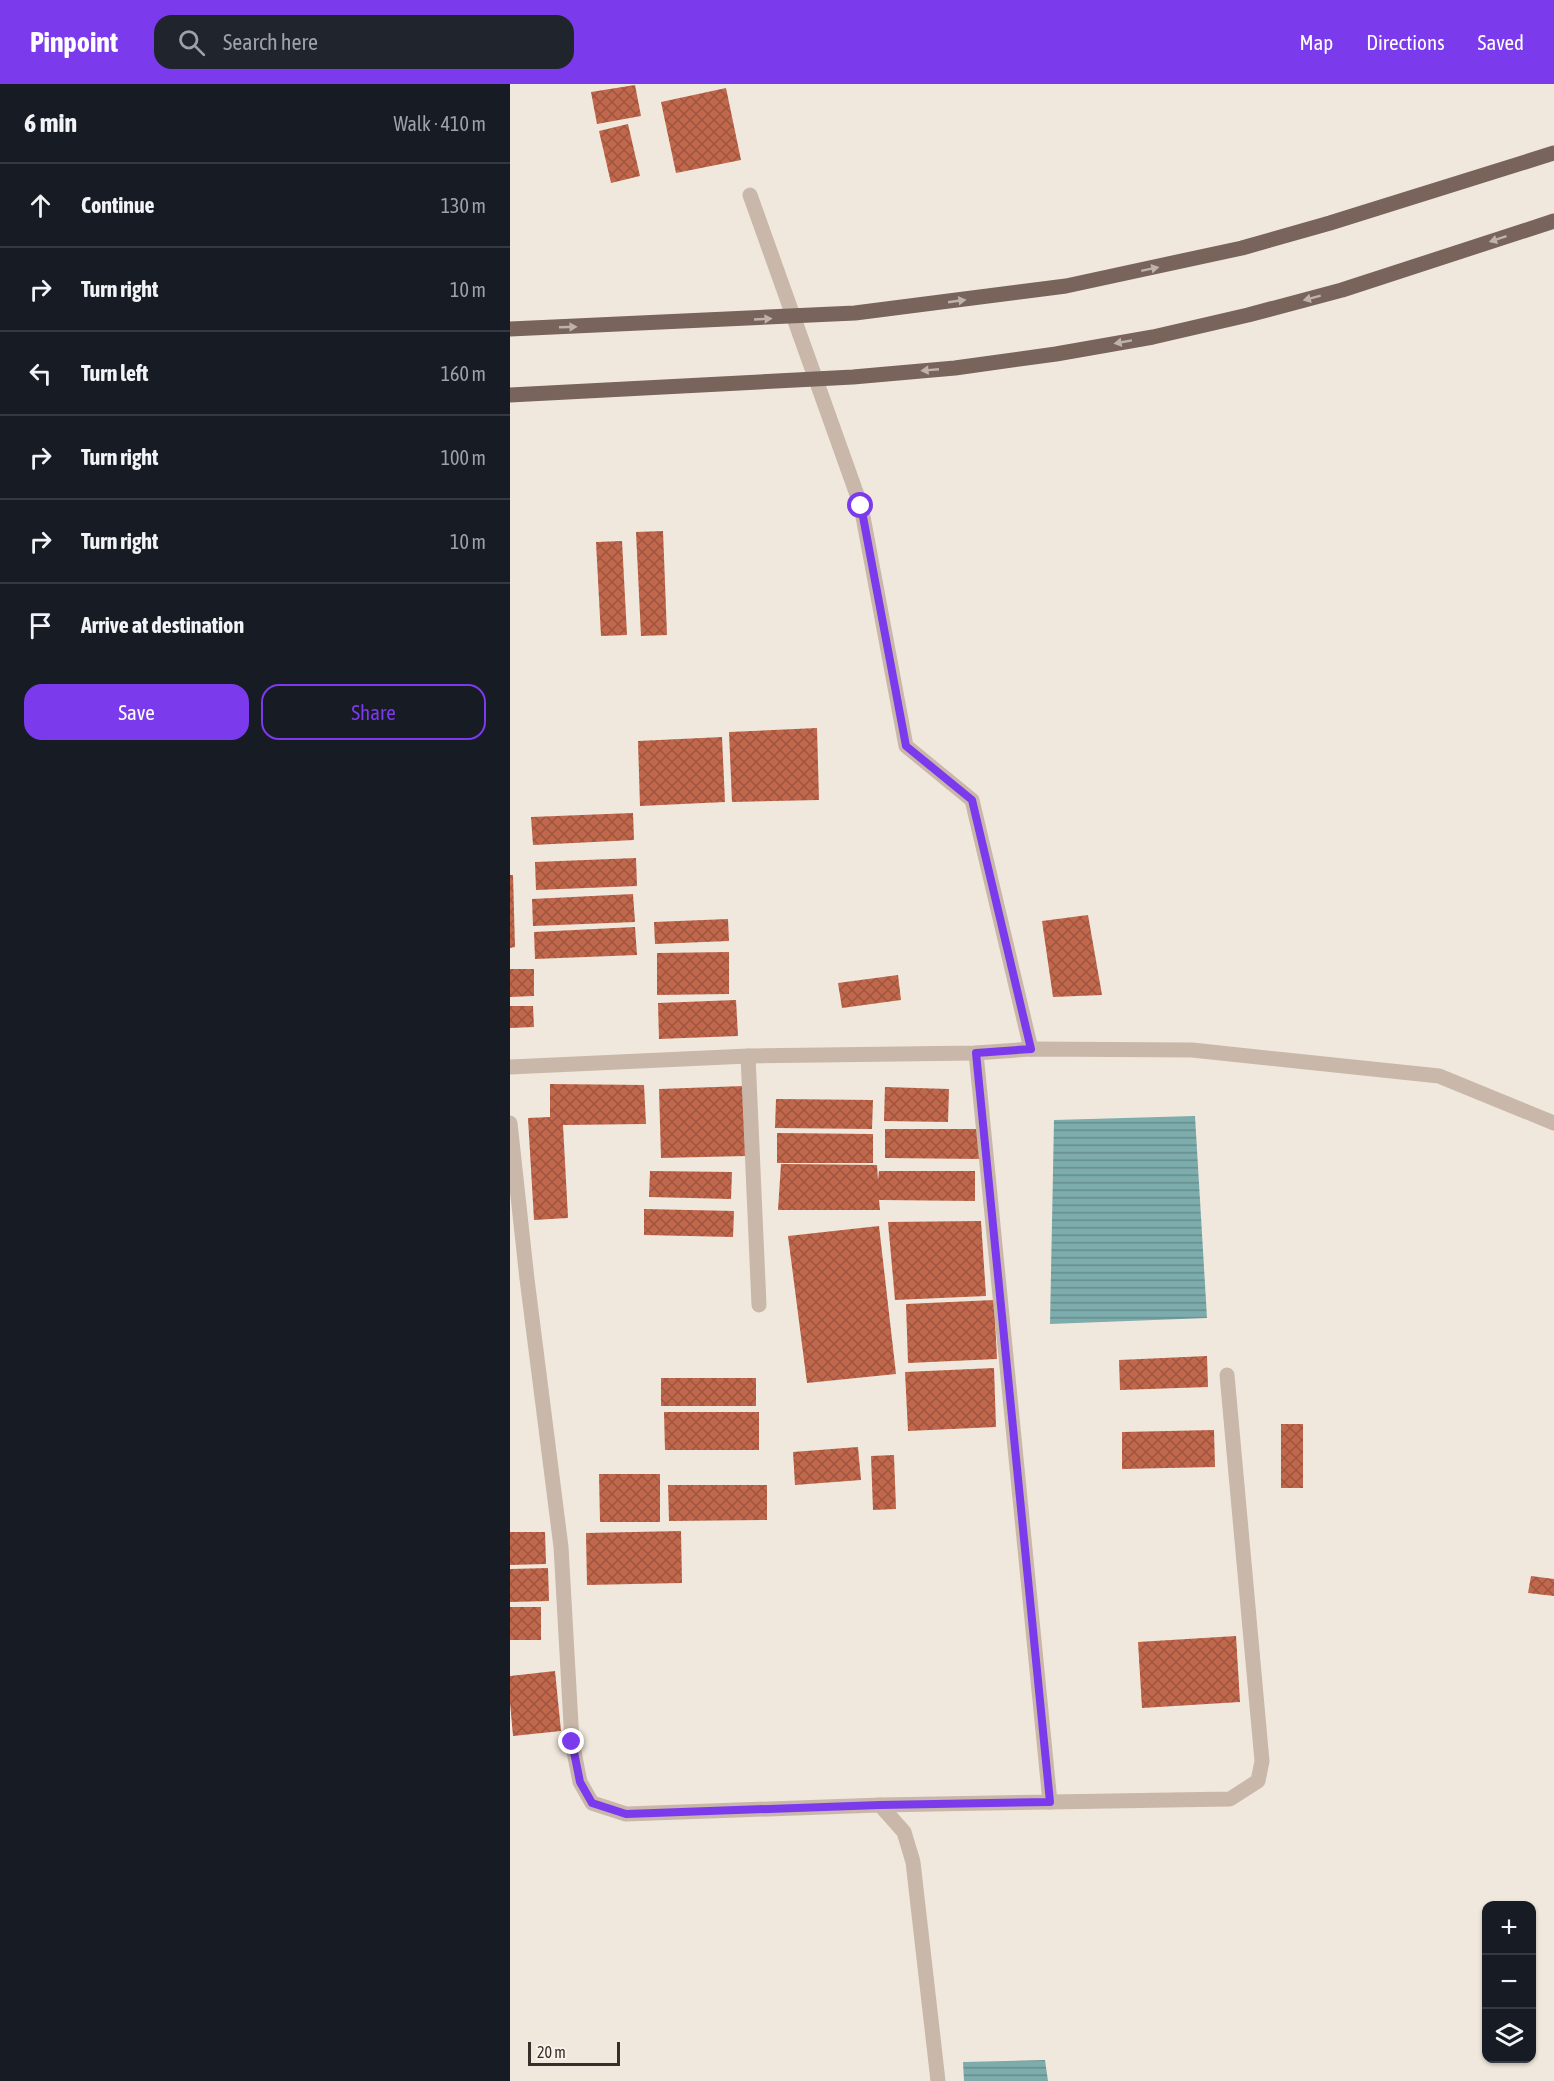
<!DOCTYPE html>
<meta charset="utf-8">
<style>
body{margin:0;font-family:"Asap Condensed",sans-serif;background:#20242c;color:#f1f3f6}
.controls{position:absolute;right:18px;bottom:18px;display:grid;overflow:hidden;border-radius:12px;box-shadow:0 2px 4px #0004}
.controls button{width:54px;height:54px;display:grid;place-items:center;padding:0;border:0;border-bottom:2px solid #363941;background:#171b24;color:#f1f3f6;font:30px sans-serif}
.scale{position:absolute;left:18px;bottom:15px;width:92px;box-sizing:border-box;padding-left:6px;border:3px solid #372d29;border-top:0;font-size:16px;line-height:21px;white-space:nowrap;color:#372d29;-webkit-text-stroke:4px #f9f2ea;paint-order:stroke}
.stop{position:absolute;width:18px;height:18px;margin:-14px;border:4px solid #7c3aed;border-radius:50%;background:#fff}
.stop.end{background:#7c3aed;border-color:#fff;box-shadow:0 2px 6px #0008}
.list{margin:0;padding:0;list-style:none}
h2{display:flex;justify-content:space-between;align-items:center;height:78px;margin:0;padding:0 24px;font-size:26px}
h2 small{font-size:20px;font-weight:400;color:#9ea1a6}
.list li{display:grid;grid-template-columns:39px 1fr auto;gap:18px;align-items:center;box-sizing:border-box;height:84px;padding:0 24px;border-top:2px solid #363941}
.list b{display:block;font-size:22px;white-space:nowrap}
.list em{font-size:20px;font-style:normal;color:#9ea1a6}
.actions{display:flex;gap:12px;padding:18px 24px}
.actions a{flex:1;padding:14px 0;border:2px solid #7c3aed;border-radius:18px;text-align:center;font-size:21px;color:#7c3aed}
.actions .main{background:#7c3aed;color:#fff}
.icon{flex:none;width:33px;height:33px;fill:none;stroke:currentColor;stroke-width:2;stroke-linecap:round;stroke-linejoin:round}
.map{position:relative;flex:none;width:1044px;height:1997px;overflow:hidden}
header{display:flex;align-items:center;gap:36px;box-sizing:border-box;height:84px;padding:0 30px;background:#7c3aed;color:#fff}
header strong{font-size:28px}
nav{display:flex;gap:33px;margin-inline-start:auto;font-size:21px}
.search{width:420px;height:54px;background:#20242c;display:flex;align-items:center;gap:15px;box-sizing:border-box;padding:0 21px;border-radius:18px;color:#9ea1a6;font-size:22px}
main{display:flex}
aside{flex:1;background:#171b24}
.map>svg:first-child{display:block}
</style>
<header>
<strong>Pinpoint</strong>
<div class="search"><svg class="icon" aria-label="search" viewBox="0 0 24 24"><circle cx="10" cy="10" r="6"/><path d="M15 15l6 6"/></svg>Search here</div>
<nav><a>Map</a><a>Directions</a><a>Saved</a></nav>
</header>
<main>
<aside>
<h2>6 min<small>Walk · 410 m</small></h2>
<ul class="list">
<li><svg class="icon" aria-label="ahead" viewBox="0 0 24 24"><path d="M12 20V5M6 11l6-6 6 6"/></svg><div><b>Continue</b></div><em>130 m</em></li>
<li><svg class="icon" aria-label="right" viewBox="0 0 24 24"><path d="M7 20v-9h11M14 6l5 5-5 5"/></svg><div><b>Turn right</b></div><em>10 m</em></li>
<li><svg class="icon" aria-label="left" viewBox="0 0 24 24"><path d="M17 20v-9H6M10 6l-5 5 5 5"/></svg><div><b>Turn left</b></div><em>160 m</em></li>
<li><svg class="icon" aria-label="right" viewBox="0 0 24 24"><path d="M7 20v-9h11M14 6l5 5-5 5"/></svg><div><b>Turn right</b></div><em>100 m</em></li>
<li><svg class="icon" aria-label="right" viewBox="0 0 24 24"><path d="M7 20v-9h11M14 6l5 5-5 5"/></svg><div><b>Turn right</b></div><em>10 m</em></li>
<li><svg class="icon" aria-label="arrive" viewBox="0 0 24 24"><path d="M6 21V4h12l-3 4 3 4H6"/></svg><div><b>Arrive at destination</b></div></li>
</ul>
<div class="actions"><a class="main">Save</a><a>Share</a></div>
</aside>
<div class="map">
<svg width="1044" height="1997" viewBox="0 0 1044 1997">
<defs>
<pattern id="water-rules" width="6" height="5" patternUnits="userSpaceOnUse" patternTransform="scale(1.5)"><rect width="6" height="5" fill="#7dacad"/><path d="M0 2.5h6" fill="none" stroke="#678c8d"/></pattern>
<pattern id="building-cross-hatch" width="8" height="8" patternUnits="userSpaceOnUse" patternTransform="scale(1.5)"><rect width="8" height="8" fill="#c1674c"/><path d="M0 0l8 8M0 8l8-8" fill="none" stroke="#9e553f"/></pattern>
</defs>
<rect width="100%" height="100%" fill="#f1e8dd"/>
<!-- water -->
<g fill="url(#water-rules)">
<polygon points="685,1032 697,1234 540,1240 544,1036"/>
<polygon points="535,1976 538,1997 454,1997 453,1978"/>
</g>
<!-- building -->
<g fill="url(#building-cross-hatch)">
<polygon points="125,1 131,32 87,40 81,8"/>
<polygon points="216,4 231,76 166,89 151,18"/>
<polygon points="118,40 130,92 101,99 89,47"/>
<polygon points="153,447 157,551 131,552 126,448"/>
<polygon points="112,457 117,551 91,552 86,458"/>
<polygon points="307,644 309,716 222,718 219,648"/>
<polygon points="212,653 215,718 130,722 128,657"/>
<polygon points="123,729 124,756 23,761 21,733"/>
<polygon points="126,774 127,802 26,806 25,778"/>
<polygon points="0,791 3,791 5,863 0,864"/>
<polygon points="123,810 125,838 23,842 22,815"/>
<polygon points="578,831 592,911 543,913 532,837"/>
<polygon points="218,835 219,857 145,860 144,838"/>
<polygon points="125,843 127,871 25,875 24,848"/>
<polygon points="219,868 219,910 147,911 147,869"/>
<polygon points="0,885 24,885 24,912 0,913"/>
<polygon points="388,891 391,916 332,924 328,899"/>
<polygon points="226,916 228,952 149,955 148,919"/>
<polygon points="0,922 23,922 24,943 0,944"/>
<polygon points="40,1000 134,1001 136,1040 53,1041 58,1134 24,1136 18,1034 40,1033"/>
<polygon points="234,1002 236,1072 151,1074 149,1005"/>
<polygon points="375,1003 439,1005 438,1038 374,1037"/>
<polygon points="266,1015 363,1016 362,1045 265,1044"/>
<polygon points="375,1045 471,1045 471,1075 375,1074"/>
<polygon points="267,1049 363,1050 363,1079 267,1079"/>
<polygon points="271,1080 367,1081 368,1096 369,1087 465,1087 465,1117 369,1116 370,1126 268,1126"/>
<polygon points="140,1087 222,1088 221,1115 139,1113"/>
<polygon points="134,1125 224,1127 223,1153 134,1151"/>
<polygon points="471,1137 476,1212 385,1216 378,1138"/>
<polygon points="369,1142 386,1290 297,1299 278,1152"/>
<polygon points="484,1216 487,1275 398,1279 396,1220"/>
<polygon points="697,1272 698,1303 610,1306 609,1276"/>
<polygon points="484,1284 486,1343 398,1347 395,1288"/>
<rect x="151" y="1294" width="95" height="28"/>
<polygon points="154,1328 249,1328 249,1366 155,1366"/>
<rect x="771" y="1340" width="22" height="64"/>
<polygon points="704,1346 705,1383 612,1385 612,1348"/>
<polygon points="348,1363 351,1396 285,1401 283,1368"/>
<polygon points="384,1371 386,1425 363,1426 361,1372"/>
<polygon points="89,1390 150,1390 150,1438 90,1438"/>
<polygon points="158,1401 257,1401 257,1436 159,1437"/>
<polygon points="171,1447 172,1499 77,1501 76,1449"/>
<polygon points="0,1448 35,1448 36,1480 0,1481"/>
<polygon points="38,1484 39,1517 0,1518 0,1485"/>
<polygon points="1021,1492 1044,1495 1044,1512 1018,1509"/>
<rect x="0" y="1523" width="31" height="33"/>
<polygon points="726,1552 730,1618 632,1624 628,1558"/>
<polygon points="45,1587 51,1647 3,1652 0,1618 0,1592"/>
</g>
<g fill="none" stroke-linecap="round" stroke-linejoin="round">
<!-- minor -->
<g stroke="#c9b8aa" stroke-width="15">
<polyline points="240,111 351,422 396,662 462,716 521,965"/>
<polyline points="238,972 249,1221"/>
<polyline points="0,983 238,972 466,969 521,965 682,966 929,992 1044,1039"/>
<polyline points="0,1039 17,1195 51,1463 62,1658 70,1698 82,1719 116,1730 370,1721 540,1718 466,969"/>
<polyline points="540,1718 720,1715 748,1697 752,1677 717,1291"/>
<polyline points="370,1721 394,1748 403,1778 428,1997"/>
</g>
<!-- primary -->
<g stroke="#78645b" stroke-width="15">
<polyline points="0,245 345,229 556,202 732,164 820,139 1044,69"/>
<polyline points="0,311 343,293 445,284 546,270 643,253 738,231 832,206 1044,137"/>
</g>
</g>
<!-- one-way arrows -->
<defs><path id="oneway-solid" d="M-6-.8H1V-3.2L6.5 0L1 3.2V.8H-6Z" transform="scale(1.5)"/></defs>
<g fill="#bfb2aa">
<use href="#oneway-solid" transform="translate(988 155) rotate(162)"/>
<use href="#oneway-solid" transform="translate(640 185) rotate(-12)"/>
<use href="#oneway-solid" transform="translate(802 214) rotate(165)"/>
<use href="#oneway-solid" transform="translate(447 217) rotate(-8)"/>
<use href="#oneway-solid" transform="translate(253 235) rotate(-3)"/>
<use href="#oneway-solid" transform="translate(58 243) rotate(-2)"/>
<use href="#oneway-solid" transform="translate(613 258) rotate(170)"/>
<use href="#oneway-solid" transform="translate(420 286) rotate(175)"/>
</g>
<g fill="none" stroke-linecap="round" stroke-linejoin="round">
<!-- route -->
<polyline stroke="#7c3aed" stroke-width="8" points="62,1658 70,1698 82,1719 116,1730 370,1721 540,1718 466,969 521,965 462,716 396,662 351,422"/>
</g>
</svg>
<div class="controls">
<button>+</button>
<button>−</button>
<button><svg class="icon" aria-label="layers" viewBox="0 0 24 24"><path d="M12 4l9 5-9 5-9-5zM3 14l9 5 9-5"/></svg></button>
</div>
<div class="scale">20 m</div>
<div class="stop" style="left:351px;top:422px"></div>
<div class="stop end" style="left:62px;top:1658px"></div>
</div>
</main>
